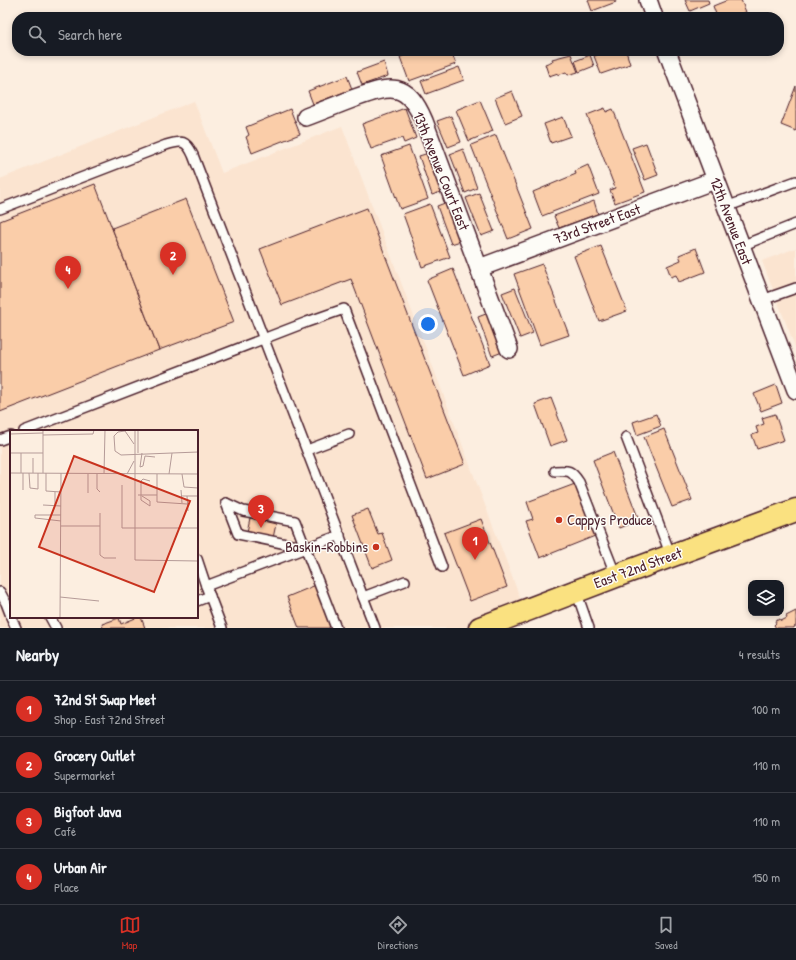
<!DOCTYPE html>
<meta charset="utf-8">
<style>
body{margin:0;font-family:"Patrick Hand",sans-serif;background:#20242c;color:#f1f3f6}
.controls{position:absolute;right:12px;bottom:12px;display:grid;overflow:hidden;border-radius:8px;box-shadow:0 2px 6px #0003}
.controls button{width:36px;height:36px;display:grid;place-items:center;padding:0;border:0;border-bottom:1px solid #363941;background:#171b24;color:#f1f3f6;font:20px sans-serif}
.you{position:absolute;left:428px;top:324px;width:14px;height:14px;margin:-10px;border:3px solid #fff;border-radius:50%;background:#1a73e8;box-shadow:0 0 0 6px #1a73e833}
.badge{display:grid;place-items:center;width:26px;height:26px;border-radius:50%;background:#d93025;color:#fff;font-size:13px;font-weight:700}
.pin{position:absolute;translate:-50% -33px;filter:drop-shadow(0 1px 2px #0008)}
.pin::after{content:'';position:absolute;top:21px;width:14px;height:12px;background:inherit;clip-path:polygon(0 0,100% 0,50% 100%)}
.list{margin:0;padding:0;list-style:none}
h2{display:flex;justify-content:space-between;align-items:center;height:52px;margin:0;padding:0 16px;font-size:17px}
h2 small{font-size:13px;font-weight:400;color:#9ea1a6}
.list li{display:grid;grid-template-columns:26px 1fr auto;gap:12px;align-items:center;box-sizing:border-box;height:56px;padding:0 16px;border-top:1px solid #363941}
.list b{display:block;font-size:15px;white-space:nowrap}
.list p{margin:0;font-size:13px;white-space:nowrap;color:#9ea1a6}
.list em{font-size:13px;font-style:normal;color:#9ea1a6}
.icon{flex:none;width:22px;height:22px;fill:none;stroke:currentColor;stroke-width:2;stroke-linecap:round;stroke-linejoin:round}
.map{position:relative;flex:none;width:796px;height:628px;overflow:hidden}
.search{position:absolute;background:#171b24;box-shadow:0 2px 6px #0003;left:12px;right:12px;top:12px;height:44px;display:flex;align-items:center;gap:10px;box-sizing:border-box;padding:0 14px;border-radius:16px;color:#9ea1a6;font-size:15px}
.sheet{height:276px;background:#171b24}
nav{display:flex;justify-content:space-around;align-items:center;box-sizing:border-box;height:56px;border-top:1px solid #363941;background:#171b24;font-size:11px;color:#9ea1a6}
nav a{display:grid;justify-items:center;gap:2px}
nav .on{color:#d93025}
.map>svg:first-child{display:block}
</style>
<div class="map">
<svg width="796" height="628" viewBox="0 0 796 628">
<rect width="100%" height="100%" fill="#fceee0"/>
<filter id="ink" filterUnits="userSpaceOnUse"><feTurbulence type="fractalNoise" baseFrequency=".025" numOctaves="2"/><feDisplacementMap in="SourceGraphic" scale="8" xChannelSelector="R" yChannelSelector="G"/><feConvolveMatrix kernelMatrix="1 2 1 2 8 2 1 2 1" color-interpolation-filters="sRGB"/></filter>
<g filter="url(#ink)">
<!-- built -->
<g fill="#fbe4d0" fill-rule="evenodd">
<path d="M194,101L222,173L342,126L525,611L480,628H0V179ZM11,431H197V617H11Z"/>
<polygon points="796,248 796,349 762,261"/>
</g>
<!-- building -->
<g fill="#facda9" stroke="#4a1f2b">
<polygon points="588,0 615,0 616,2 592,11"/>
<polygon points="685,0 708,0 709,3 690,11"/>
<polygon points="728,0 741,0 746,12 742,14 743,17 717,17 713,6"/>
<polygon points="416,51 451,51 456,64 409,81 400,57"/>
<polygon points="608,51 626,51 630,64 601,74 594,56"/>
<polygon points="571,54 578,72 568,75 566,72 558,75 558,73 549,76 545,64 553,61 552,59"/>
<polygon points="590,55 594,66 579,72 575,61"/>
<polygon points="384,62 388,76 362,85 357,72"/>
<polygon points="459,67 464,80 426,94 421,81"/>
<polygon points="347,76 352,89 313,104 308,91"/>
<polygon points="796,86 796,131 781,125"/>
<polygon points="512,91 522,116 505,123 495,98"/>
<polygon points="480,100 493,131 469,141 456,110"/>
<polygon points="405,108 416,138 404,143 402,138 371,149 362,124"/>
<polygon points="605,108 606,112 613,109 645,192 615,203 610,190 615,188 587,115"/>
<polygon points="290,109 300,134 252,153 246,137 249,135 246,127"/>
<polygon points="451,116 461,142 448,147 437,121"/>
<polygon points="563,117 571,136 551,143 544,124"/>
<polygon points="496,135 533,229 508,239 471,145"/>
<polygon points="646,143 658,175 645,180 632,148"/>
<polygon points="409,146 428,199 400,209 381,156"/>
<polygon points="463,149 477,188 465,193 450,154"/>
<polygon points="432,152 446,190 432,195 419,156"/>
<polygon points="588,165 599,194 542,216 533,192 576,174 575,171"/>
<polygon points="95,184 159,350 0,412 0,221"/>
<polygon points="479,193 494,231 481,236 466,198"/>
<polygon points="186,199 234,322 159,350 112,228"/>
<polygon points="450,201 464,240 451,244 437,206"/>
<polygon points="594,201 598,214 559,228 554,216"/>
<polygon points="430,204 450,257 422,267 403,214"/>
<polygon points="367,208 465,464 427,479 351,279 282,305 260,249"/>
<polygon points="601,246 627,311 599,321 574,256"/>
<polygon points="696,248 705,272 679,282 676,275 671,277 667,266 681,260 679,255"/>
<polygon points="542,264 569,335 540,345 514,274"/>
<polygon points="453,269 490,364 464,375 427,280"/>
<polygon points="515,288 533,333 520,338 502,293"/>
<polygon points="491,312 505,351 492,356 478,317"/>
<polygon points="776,385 782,403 761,411 754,394"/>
<polygon points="551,398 567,440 550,446 535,404"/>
<polygon points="656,414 661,426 637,435 633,422"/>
<polygon points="775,414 784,440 757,449 752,435 758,433 756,427 764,424 762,418"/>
<polygon points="664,429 692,500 672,507 644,437"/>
<polygon points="613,452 639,520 619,528 593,460"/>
<polygon points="575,484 595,536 540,558 526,521 533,519 527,502"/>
<polygon points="368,509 378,534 382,533 392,560 372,568 352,515"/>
<polygon points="250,518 276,524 273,538 247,532"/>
<polygon points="481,519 507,587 470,601 444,533"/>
<polygon points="316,585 332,626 328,628 299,628 287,597"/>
<polygon points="796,611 796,626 794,627 794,628 776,628 774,625 776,623 775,621 780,619 781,621 787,618 786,616"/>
<polygon points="138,617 141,617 145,628 103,628 102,624 119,618 121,624"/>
</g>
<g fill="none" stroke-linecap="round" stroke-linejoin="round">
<!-- lane casing -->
<g stroke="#4a1f2b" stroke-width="12">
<g id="lane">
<polyline points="726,207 796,181"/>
<path d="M0,209L166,145C182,140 186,140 193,155L375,628"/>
<polyline points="741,246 796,224"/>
<polyline points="762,300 796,288"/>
<polyline points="24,431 307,322 344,309 442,567"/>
<polyline points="626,437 671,556"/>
<polyline points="0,440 11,436"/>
<polyline points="307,450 349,434"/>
<path d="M555,471C569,470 571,470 579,482L616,576"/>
<polyline points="226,503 243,511 295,521 336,628"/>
<polyline points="226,503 238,534 306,548"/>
<polyline points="197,559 206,586 222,628"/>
<polyline points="206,586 340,535"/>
<polyline points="576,591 589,628"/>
<polyline points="0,592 6,603 11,616"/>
<polyline points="363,597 405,581"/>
<polyline points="197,601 210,596"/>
<polyline points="11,617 16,628"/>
<polyline points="50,617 56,628"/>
</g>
</g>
<!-- street casing -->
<g stroke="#4a1f2b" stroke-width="20">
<g id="street">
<polyline points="648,0 654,17"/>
<polyline points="667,51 796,390"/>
<path d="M306,117C322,111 339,104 355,98C391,85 407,81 424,121L509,349"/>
<polyline points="479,268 715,180"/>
</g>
</g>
<!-- primary casing -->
<g stroke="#4a1f2b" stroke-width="25">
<polyline id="primary" points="480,628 616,576 796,510"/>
</g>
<!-- lane -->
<use href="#lane" stroke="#fdfcf7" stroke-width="9"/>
<!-- street -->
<use href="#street" stroke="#fdfcf7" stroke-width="17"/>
<!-- primary -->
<use href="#primary" stroke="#fae180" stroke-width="22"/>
</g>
</g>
<!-- markers -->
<g fill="#c8321e" stroke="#fdfcf7" stroke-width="1.5">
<circle cx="559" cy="520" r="4"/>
<circle cx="376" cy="547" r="4"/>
</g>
<g text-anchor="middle" stroke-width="3" stroke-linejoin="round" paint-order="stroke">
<!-- street labels -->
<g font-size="15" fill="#4a1f2b" stroke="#fdfcf7">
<text transform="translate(441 171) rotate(68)" y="5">13th Avenue Court East</text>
<text transform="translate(731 221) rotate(69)" y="5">12th Avenue East</text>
<text transform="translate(597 224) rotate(-20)" y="5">73rd Street East</text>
<text transform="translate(638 568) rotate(-20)" y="5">East 72nd Street</text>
</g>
<!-- poi labels -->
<g font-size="15" fill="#4a1f2b" stroke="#fdfcf7" text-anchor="start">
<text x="567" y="525">Cappys Produce</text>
<text x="368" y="552" text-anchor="end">Baskin-Robbins</text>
</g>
</g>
<!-- overview -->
<g transform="translate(10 430)">
<rect width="188" height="188" fill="#fceee0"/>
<path fill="none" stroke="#b59b98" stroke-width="1" d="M125,0V130L188,131M128,0V23M0,4L33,3M33,5L83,4L84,0M124,14L115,1L108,2L104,6L105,21L111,25L188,22M0,23H33M132,23L130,37L133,36L135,26L145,27M23,28V43M0,43L188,44M11,43V23M19,43L20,58L28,59V43M33,43V0M36,43V61L51,62M87,44V59L90,62M94,44L95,0M117,44L124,31M147,44V72L177,74M159,44L162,23M172,44L174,57L188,58M112,55V98H188M13,60V43M171,60L172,73M78,63V44M128,65H147M132,66L140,71V76M171,66H188M177,66L178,81M33,75L51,76M45,76V62M140,76L131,70V51L133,49L140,51M90,83V125L94,128H106M51,85H25V88L51,91M51,96H90M50,167L89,171M50,188L51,43"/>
<path fill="#c8321e" fill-opacity="0.15" stroke="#c8321e" stroke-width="2" d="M64,26L180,71L144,162L29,117Z"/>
<rect width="188" height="188" fill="none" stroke="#4a1f2b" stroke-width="2"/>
</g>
</svg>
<div class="controls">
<button><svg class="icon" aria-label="layers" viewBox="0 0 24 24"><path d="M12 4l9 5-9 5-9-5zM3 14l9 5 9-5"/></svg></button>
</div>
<div class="you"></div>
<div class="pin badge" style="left:475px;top:560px">1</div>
<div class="pin badge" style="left:173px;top:275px">2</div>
<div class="pin badge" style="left:261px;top:528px">3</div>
<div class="pin badge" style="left:68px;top:289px">4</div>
<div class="search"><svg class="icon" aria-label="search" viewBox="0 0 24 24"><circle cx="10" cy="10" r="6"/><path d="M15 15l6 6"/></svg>Search here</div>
</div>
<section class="sheet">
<h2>Nearby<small>4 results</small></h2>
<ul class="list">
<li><span class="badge">1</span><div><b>72nd St Swap Meet</b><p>Shop · East 72nd Street</p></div><em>100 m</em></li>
<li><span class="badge">2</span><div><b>Grocery Outlet</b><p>Supermarket</p></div><em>110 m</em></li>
<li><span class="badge">3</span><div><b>Bigfoot Java</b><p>Café</p></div><em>110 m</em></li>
<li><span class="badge">4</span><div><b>Urban Air</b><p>Place</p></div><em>150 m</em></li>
</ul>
</section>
<nav>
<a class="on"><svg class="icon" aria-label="map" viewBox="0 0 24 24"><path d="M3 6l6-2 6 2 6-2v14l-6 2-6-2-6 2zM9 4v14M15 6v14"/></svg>Map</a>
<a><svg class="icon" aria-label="directions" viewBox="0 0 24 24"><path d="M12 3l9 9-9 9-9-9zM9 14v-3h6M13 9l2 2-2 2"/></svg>Directions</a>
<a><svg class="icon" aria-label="saved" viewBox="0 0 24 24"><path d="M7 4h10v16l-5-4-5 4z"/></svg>Saved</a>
</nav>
